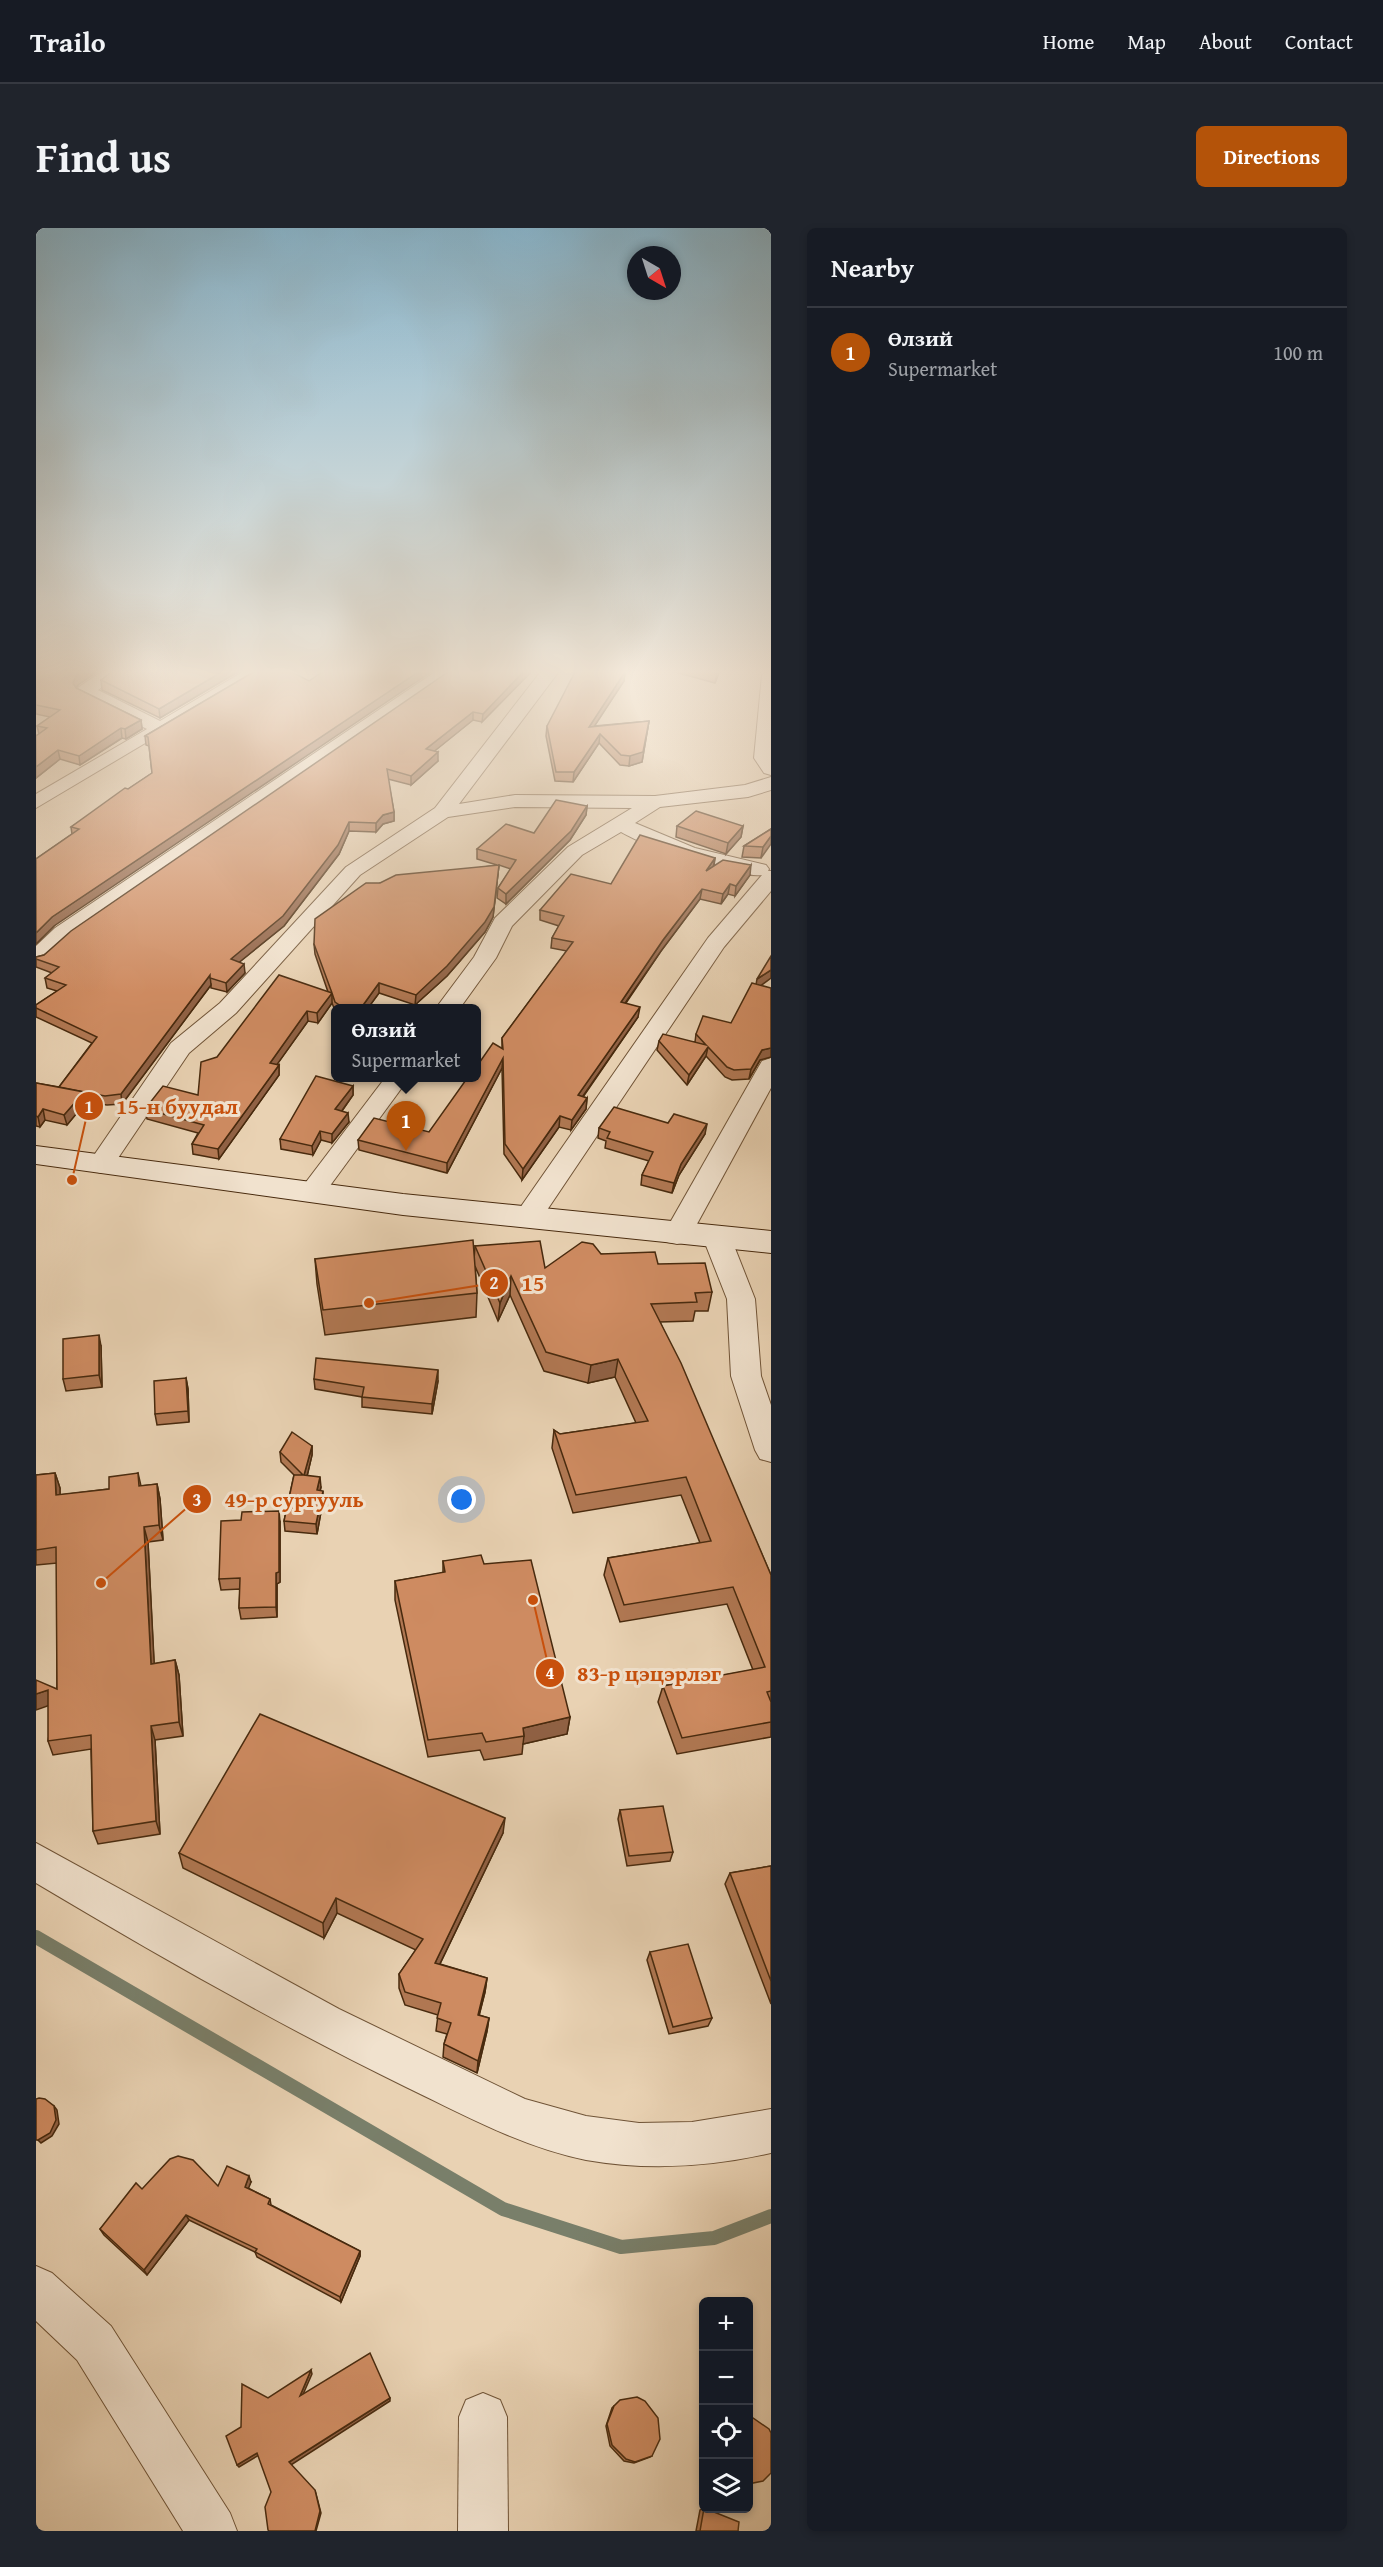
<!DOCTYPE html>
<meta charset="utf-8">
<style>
body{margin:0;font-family:"Gentium Book Plus",serif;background:#20242c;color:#f1f3f6}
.controls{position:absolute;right:18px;bottom:18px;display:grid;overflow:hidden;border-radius:9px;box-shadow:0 3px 9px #0003}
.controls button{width:54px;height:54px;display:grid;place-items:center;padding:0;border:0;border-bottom:2px solid #363941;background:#171b24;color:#f1f3f6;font:30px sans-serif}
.compass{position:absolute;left:591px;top:18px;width:54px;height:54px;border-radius:50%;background:#171b24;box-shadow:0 3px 9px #0003;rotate:141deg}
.you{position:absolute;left:426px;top:1272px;width:21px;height:21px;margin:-15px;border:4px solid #fff;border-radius:50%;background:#1a73e8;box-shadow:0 0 0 9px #1a73e833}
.badge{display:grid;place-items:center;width:39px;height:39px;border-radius:50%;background:#b45309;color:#fff;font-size:20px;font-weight:700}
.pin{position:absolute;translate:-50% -50px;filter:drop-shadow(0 2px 3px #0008)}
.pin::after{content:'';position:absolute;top:32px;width:21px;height:18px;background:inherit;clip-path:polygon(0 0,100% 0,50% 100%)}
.popup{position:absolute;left:295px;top:776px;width:150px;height:78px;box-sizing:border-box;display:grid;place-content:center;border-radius:9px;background:#171b24;filter:drop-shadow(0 2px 4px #0005);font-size:20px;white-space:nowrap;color:#9ea1a6}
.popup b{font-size:22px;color:#f1f3f6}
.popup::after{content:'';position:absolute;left:50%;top:100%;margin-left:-12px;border:12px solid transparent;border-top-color:#171b24}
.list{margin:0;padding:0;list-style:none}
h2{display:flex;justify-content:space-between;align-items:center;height:78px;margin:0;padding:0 24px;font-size:26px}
h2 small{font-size:20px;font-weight:400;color:#9ea1a6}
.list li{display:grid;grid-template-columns:39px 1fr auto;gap:18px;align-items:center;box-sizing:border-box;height:90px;padding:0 24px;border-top:2px solid #363941}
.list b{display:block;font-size:22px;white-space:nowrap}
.list p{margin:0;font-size:20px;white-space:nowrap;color:#9ea1a6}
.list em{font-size:20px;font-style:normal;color:#9ea1a6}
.icon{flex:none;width:33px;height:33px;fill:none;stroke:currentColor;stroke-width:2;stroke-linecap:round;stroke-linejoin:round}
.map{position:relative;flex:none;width:735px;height:2303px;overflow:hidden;border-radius:9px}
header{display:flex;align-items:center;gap:36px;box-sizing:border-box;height:84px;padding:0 30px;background:#171b24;border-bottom:2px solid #363941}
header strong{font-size:28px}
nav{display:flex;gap:33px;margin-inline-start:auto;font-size:21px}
.intro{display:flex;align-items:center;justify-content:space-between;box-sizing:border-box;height:144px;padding:0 36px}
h1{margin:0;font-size:42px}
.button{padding:15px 27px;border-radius:9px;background:#b45309;color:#fff;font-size:21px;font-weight:700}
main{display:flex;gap:36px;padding:0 36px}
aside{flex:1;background:#171b24;border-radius:9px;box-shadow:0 3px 9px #0003}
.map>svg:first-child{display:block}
</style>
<header>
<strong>Trailo</strong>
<nav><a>Home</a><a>Map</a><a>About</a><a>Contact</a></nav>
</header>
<div class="intro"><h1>Find us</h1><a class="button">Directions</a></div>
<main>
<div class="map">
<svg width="735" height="2303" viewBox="0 0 735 2303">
<rect width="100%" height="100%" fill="#e9d2b3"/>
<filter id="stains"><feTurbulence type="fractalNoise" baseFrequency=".00333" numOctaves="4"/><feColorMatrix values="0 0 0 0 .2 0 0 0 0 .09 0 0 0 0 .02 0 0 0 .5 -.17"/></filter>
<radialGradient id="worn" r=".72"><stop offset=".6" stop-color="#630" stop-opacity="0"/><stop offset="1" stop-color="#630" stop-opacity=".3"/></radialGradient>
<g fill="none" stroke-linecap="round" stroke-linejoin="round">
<!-- stream -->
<polyline stroke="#797f6a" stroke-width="14" points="0,1709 467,1981 585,2019 678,2010 735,1988"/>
<!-- minor casing -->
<g stroke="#705437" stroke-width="2">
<g id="minor">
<polygon points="68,442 89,442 62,462 124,493 210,442 232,442 0,580 0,566 111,501 43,467 40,463 43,459"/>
<polygon points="402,442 423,442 35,710 8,735 0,737 0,718 19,700"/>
<path d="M506,442H524L423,576L479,567L619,568L709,557L735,549V562L712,569L624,579L599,595L659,620L730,637L733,641L732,643H735V663L688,719L501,997L491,999L481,997L477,990L672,710L726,647C694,650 613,620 585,604L546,627L476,698L460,730L424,780H400L438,729L459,690L532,619L596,580L479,579L412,589L324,647L200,785L153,825L74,942L65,945L56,942L52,936L135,815L184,775L310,639L399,580Z"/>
<polygon points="733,442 735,442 735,547 728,545 718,530 726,447"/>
<polygon points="735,830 735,860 655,1007 651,1014 641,1016 631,1014 627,1007 723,838 726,833"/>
<polygon points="349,850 373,850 285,970 276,973 267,970 263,964 267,958"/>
<polygon points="681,1001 691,1003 695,1010 719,1071 725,1148 735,1177 735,1234 724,1231 719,1222 695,1148 691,1071 667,1010 671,1003"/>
<path d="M0,1615L303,1781L489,1871L550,1888L603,1895L656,1894L735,1881V1925C674,1939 612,1943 550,1932C486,1919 428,1887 370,1859C243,1797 121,1727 0,1655Z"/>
<polygon points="0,2038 16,2045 75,2098 194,2285 201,2303 147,2303 41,2132 0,2093"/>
<polygon points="447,2165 464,2172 471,2189 472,2303 422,2303 423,2189 430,2172"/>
</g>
</g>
<!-- secondary casing -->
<g stroke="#482a0e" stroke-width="2">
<polygon id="secondary" points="0,918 367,966 735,1003 735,1025 367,987 0,936"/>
</g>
<!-- minor -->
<use href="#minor" fill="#f1e2ce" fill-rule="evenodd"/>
<!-- secondary -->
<use href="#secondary" fill="#f1e2ce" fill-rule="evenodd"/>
</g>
<!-- wall -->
<g fill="#b17853" stroke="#482a0e" stroke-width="1.5">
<polygon points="0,442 42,457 40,460 105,492 106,501 90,511 86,510 44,537 24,531 0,550 0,508 3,506 1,498 14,489 0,486"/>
<polygon points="205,442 124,490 66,462 65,452"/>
<polygon points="221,442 18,698 0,716 0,631 36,606 35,599 116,545 113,518 110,517 109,508"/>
<polygon points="497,442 446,494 437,492 398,523 402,533 375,557 352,551 358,584 358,593 347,596 340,604 313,603 303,626 248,698 203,734 209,745 191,764 175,760 175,757 86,876 71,877 50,874 31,897 9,892 4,899 0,898 0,855 23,859 56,815 0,789 0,777 21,763 11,760 9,750 16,745 0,739 0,729 8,727"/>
<polygon points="632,442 684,442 679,455"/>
<polygon points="589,444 588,453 558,498 613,493 606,534 593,538 584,537 563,515 537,554 519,553 510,508 511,498"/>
<polygon points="551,578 550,587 534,612 470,676 461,670 462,660 475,641 463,637 457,689 449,704 411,748 379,777 343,765 332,780 300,780 300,785 296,775 282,795 272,793 241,836 243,837 243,847 183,931 157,926 156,916 162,905 111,891 109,881 162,867 292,764 279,726 278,716 344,655 461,637 441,631 441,621 498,605"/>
<polygon points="641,598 707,598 705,609 690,626 640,609"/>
<polygon points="735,601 725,630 706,629 708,618"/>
<polygon points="679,630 678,638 714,647 699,668 692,666 685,676 664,671 625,723 590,775 602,789 547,869 551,870 550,881 535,902 523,899 486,952 468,926 466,840 411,945 323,922 322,912 393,904 466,820 466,810 531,723 515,720 516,710 523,698 504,692 504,682 575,656"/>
<polygon points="725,757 724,832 713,851 696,852 689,849 670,828 651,857 621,822 623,813 659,814 660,806 695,795"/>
<polygon points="317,858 317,867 306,883 313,894 296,915 285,912 277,927 245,921 244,911"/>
<polygon points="632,895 669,906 643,947 636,965 605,957 606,947 613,933 569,920 570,913 562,910 563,900"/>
<polygon points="439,1018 509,1040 565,1026 622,1036 676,1064 672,1083 659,1083 657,1093 624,1094 735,1347 735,1509 641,1526 622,1474 627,1458 717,1442 691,1376 584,1394 568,1347 572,1330 664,1315 645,1267 537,1285 516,1220 518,1202 524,1206 600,1195 579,1149 552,1155 508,1143 474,1067 462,1093 439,1038 441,1065 440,1089 289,1107 281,1056 279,1031 438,1032"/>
<polygon points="65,1118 66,1159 30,1163 27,1151"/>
<polygon points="150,1150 152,1161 153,1194 121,1197 119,1186"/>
<polygon points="278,1151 402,1153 396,1186 326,1179 326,1169 279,1161"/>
<polygon points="276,1218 276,1227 271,1248 285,1259 284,1263 287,1273 281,1306 249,1303 248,1293 258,1247 245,1234 244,1224"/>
<polygon points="19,1245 24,1260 24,1267 73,1261 102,1245 105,1258 121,1256 124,1271 127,1312 112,1314 118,1436 139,1432 143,1447 147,1508 119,1512 124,1606 62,1616 57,1603 55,1521 17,1527 12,1513 21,1461 21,1335 0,1337 0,1247"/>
<polygon points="244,1294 244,1354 241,1356 241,1389 205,1391 203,1380 204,1361 185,1362 183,1351"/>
<polygon points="407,1333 448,1336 534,1489 531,1506 487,1516 486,1526 448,1532 444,1522 392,1529 359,1372 359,1353 407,1345"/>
<polygon points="584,1582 637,1624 634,1633 591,1638 582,1591"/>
<polygon points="467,1605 404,1736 451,1750 449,1764 443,1787 453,1790 451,1803 441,1845 407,1829 408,1816 411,1806 400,1803 402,1787 369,1777 363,1760 363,1746 380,1722 301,1685 288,1710 147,1640 143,1625"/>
<polygon points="735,1638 735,1776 689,1656 694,1645"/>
<polygon points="614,1724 676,1790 672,1798 633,1806 611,1732"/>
<polygon points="215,1954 212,1960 234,1971 235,1977 324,2023 324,2028 305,2074 221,2029 219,2024 153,1992 111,2047 68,2007 64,2001 106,1961 182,1958"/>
<polygon points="578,2178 616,2228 614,2229 598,2235 588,2233 574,2218 570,2198 576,2180"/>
<polygon points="668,2280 702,2303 660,2303 664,2282"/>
</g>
<!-- shaded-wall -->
<g fill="#906144" stroke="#482a0e" stroke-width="1.5">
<polygon points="49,442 64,442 42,457 38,464 37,455 40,448"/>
<polygon points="189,442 205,442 124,490 123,481"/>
<polygon points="385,442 398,442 18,698 0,716 0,705 16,689"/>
<polygon points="489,442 497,442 446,494 447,486"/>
<polygon points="682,442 684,442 679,455 681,445"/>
<polygon points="589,444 588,453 552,508 553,499"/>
<polygon points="437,484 437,492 390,530 390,521"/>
<polygon points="105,492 106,501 90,511 89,501"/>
<polygon points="613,493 606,534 593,538 594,528"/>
<polygon points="85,500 86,510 44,537 43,528"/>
<polygon points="564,506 563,515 537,554 538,544"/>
<polygon points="22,522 24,531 0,550 0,539"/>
<polygon points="402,524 402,533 375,557 375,548"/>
<polygon points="551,578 550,587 534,612 470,676 470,666"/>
<polygon points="358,584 358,593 347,596 340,604 340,595 347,587"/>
<polygon points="313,594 313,603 303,626 248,698 195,741 195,731"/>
<polygon points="707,598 705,609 690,626 692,615"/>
<polygon points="735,608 735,616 725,630 727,619"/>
<polygon points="679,630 677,640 670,643"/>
<polygon points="463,637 457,689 449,704 411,748 379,777 380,767"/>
<polygon points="715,637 714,647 699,668 700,658"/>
<polygon points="694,656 692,666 685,676 687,666"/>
<polygon points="666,661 664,671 625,723 583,784 585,774 627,712"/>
<polygon points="208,736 209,745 191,764 190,755"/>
<polygon points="735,742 735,750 719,762 721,751"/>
<polygon points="174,747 175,757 86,876 85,866"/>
<polygon points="343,755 343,765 332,780 325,780"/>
<polygon points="296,765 296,775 282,795 281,785"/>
<polygon points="604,779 602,789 540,878 542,867"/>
<polygon points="271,783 272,793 235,845 234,835"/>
<polygon points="672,819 670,828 651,857 653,847"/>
<polygon points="735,820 735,829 724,832 713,851 715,841 726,822"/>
<polygon points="467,830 466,840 411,945 411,935"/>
<polygon points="243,837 243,847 183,931 182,921"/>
<polygon points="317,858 317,867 300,891 299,881"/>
<polygon points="48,864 50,874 31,897 28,887"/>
<polygon points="551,870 550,881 535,902 536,892"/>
<polygon points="7,881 9,892 4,899 2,889"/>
<polygon points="312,885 313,894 296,915 296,906"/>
<polygon points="524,888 523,899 486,952 487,941"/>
<polygon points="671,896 669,906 643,947 636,965 638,955 645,936"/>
<polygon points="284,903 285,912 277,927 276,918"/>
<polygon points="475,1048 474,1067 462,1093 464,1075"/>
<polygon points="63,1107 65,1118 66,1159 63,1147"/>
<polygon points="582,1131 579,1149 552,1155 555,1137"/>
<polygon points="402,1142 402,1153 396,1186 396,1176"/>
<polygon points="150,1150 152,1161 153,1194 152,1183"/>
<polygon points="276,1218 276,1227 269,1257 268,1247"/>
<polygon points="19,1245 24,1260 24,1283 20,1267"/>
<polygon points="284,1249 285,1259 282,1272 281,1262"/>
<polygon points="121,1256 124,1271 127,1312 123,1297"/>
<polygon points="287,1263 287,1273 281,1306 280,1296"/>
<polygon points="243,1283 244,1294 244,1354 241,1356 241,1389 240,1379 240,1345"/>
<polygon points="108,1299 112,1314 119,1451 115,1436"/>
<polygon points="139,1432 143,1447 147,1508 143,1494"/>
<polygon points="12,1462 17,1476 0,1482 0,1466"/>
<polygon points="534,1489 531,1506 487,1516 488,1508 487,1500"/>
<polygon points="115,1498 119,1512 124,1606 120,1593"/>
<polygon points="469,1590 467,1605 398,1748 399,1735"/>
<polygon points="300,1670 301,1685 288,1710 287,1695"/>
<polygon points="451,1750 449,1764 440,1800 442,1787"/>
<polygon points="453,1790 451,1803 441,1845 442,1833"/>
<polygon points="18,1878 21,1882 23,1896 16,1908 5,1915 2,1912"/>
<polygon points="213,1948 215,1954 211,1964 209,1959"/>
<polygon points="150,1987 153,1992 111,2047 108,2042"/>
<polygon points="324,2023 324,2028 305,2074 304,2069"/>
<polygon points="275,2142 276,2146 265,2171 264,2168"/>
<polygon points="354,2170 354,2173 255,2237 253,2234"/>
<polygon points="221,2225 223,2227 203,2239 201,2237"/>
<polygon points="279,2262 285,2285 280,2303 279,2303"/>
</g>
<!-- building -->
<g fill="#ce8b61" stroke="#482a0e" stroke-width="1.5">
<polygon points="0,442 49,442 40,448 37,455 40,460 105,492 89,501 85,500 43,528 22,522 0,539 0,508 11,500 1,498 24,482 0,477"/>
<polygon points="78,442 189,442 123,481 65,452"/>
<polygon points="221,442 235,442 236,445 243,442 252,442 273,453 289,442 385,442 16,689 0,705 0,631 43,601 35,599 89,560 92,561 116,545 112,509 109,508"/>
<polygon points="415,442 489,442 447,486 437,484 390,521 402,524 375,548 351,541 358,584 347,587 340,595 313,594 302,617 247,688 195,731 208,736 190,755 174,750 174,747 85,866 69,868 23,859 61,809 0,780 0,777 30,757 9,750 23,739 0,731 0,729 8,727 35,703"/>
<polygon points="540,442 588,442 589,444 553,499 613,493 607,524 594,528 585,527 564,506 538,544 520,544 511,498"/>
<polygon points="670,442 682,442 681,445"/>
<polygon points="520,572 551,578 535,603 470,666 462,660 480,632 441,621 470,596 498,605"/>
<polygon points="660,583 707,598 692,615 641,598"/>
<polygon points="735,601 735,608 727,619 708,618"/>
<polygon points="604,607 679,630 670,643 687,632 715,637 700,658 694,656 687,666 666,661 627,712 585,774 604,779 542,867 551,870 536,892 524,888 487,941 469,916 467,830 411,935 322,912 338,890 393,904 432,849 441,849 441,838 457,815 467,821 466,810 537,714 516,710 528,688 504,682 535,646 575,656"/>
<polygon points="463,637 458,679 449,694 411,738 380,767 343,755 325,780 308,780 299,774 296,765 281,785 271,783 234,835 243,837 182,921 156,916 168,897 109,881 127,858 162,867 165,834 181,829 243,747 296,765 278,716 279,691 330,655 344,655 360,647"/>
<polygon points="735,728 735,742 721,751"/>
<polygon points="716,755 735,760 735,820 726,822 715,841 698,842 691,839 672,819 653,847 623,813 627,806 670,817 660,806 667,788 695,795"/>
<polygon points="280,848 317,858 299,881 312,885 296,906 284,903 276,918 244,911"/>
<polygon points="0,855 48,864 28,887 7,881 2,889 0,888"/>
<polygon points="578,879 632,895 638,886 671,896 645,936 638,955 606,947 617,924 571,910 574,904 563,900"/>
<polygon points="437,1012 441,1065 287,1082 279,1031"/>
<polygon points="504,1013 509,1040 546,1014 557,1016 565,1026 619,1024 622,1036 669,1035 676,1064 659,1065 661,1074 615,1076 645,1135 735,1347 735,1463 731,1464 735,1474 735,1494 646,1510 627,1458 729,1439 697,1359 588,1377 572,1330 675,1313 650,1249 540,1267 518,1202 524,1206 612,1193 582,1131 555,1137 510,1124 475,1048 464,1075 439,1018"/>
<polygon points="63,1107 63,1147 27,1151 27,1111"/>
<polygon points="280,1130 402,1142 396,1176 326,1169 328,1159 278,1151"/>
<polygon points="150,1150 152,1183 119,1186 118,1153"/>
<polygon points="256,1204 276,1218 268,1247 284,1249 281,1262 287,1263 280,1296 248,1293 258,1247 267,1247 244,1224"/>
<polygon points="19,1245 20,1267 73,1261 73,1249 102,1245 103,1258 121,1256 123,1297 108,1299 115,1436 139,1432 143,1494 115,1498 120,1593 57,1603 55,1507 12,1513 12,1462 0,1466 0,1452 21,1461 20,1319 0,1322 0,1247"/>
<polygon points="243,1283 243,1344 240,1345 240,1379 203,1380 204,1350 183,1351 185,1293 205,1292 206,1284"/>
<polygon points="445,1327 448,1336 495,1332 534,1489 487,1500 488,1508 450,1514 446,1505 392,1512 359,1353 409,1344 407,1333"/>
<polygon points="224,1486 469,1590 399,1735 451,1750 442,1787 453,1790 442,1833 408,1816 415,1795 401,1790 405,1775 369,1764 363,1746 387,1711 300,1670 287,1695 143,1625"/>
<polygon points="627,1578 637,1624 593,1628 584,1582"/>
<polygon points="735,1638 735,1753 694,1645"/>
<polygon points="652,1716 676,1790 637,1799 614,1724"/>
<polygon points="3,1870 9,1871 18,1878 20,1892 14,1905 2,1912 0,1912 0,1871"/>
<polygon points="142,1928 157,1932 182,1958 191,1938 213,1948 209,1959 234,1971 232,1976 324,2023 304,2069 219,2024 221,2021 150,1987 108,2042 64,2001 100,1955 106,1961 134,1931"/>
<polygon points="334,2125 354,2170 253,2234 279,2262 284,2283 279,2303 233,2303 232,2302 229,2279 235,2264 221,2225 201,2237 190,2208 205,2199 206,2156 232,2170 275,2142 264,2168"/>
<polygon points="601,2169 609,2173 622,2190 624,2211 616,2228 599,2234 590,2231 576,2217 571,2196 578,2178 584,2172"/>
<polygon points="712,2190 717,2190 733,2201 735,2205 735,2245 727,2253 712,2256"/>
<polygon points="668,2280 703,2294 702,2303 664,2303"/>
</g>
<!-- sky -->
<linearGradient id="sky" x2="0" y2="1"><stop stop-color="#88b6ce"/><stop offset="0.58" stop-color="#f5ebdd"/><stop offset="1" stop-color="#f5ebdd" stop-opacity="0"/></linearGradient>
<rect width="735" height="765" fill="url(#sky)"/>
<!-- callouts -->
<path fill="none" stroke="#c8500c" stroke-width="2" d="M36 952L53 878M333 1075L458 1055M65 1355L161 1271M497 1372L514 1445"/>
<g fill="#c8500c" stroke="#f1e2ce" stroke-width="2">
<circle cx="36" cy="952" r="6"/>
<circle cx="333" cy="1075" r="6"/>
<circle cx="65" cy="1355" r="6"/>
<circle cx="497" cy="1372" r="6"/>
<circle cx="53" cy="878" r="15"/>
<circle cx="458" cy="1055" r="15"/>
<circle cx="161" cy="1271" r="15"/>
<circle cx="514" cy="1445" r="15"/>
</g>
<g font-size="18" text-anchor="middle" font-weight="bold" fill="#fff">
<text x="53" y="885">1</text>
<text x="458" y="1061">2</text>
<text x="161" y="1278">3</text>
<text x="514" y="1451">4</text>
</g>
<g font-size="22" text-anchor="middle" font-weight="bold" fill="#c8500c" stroke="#f1e2ce" stroke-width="6" stroke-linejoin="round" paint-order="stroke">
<text x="141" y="886">15-н буудал</text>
<text x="497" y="1063">15</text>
<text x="258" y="1279">49-р сургууль</text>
<text x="613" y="1453">83-р цэцэрлэг</text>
</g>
<rect width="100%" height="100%" filter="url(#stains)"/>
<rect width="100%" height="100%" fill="url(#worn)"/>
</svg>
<div class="controls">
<button>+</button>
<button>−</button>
<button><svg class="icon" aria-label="locate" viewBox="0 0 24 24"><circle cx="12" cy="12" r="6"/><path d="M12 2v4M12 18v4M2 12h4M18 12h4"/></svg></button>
<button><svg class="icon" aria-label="layers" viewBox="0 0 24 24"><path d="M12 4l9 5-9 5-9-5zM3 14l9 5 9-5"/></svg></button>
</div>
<svg class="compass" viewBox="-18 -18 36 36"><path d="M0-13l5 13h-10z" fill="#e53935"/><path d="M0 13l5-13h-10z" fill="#9ea1a6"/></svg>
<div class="you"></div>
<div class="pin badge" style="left:370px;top:923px">1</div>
<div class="popup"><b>Өлзий</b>Supermarket</div>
</div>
<aside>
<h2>Nearby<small></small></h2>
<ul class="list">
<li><span class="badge">1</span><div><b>Өлзий</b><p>Supermarket</p></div><em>100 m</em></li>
</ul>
</aside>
</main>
